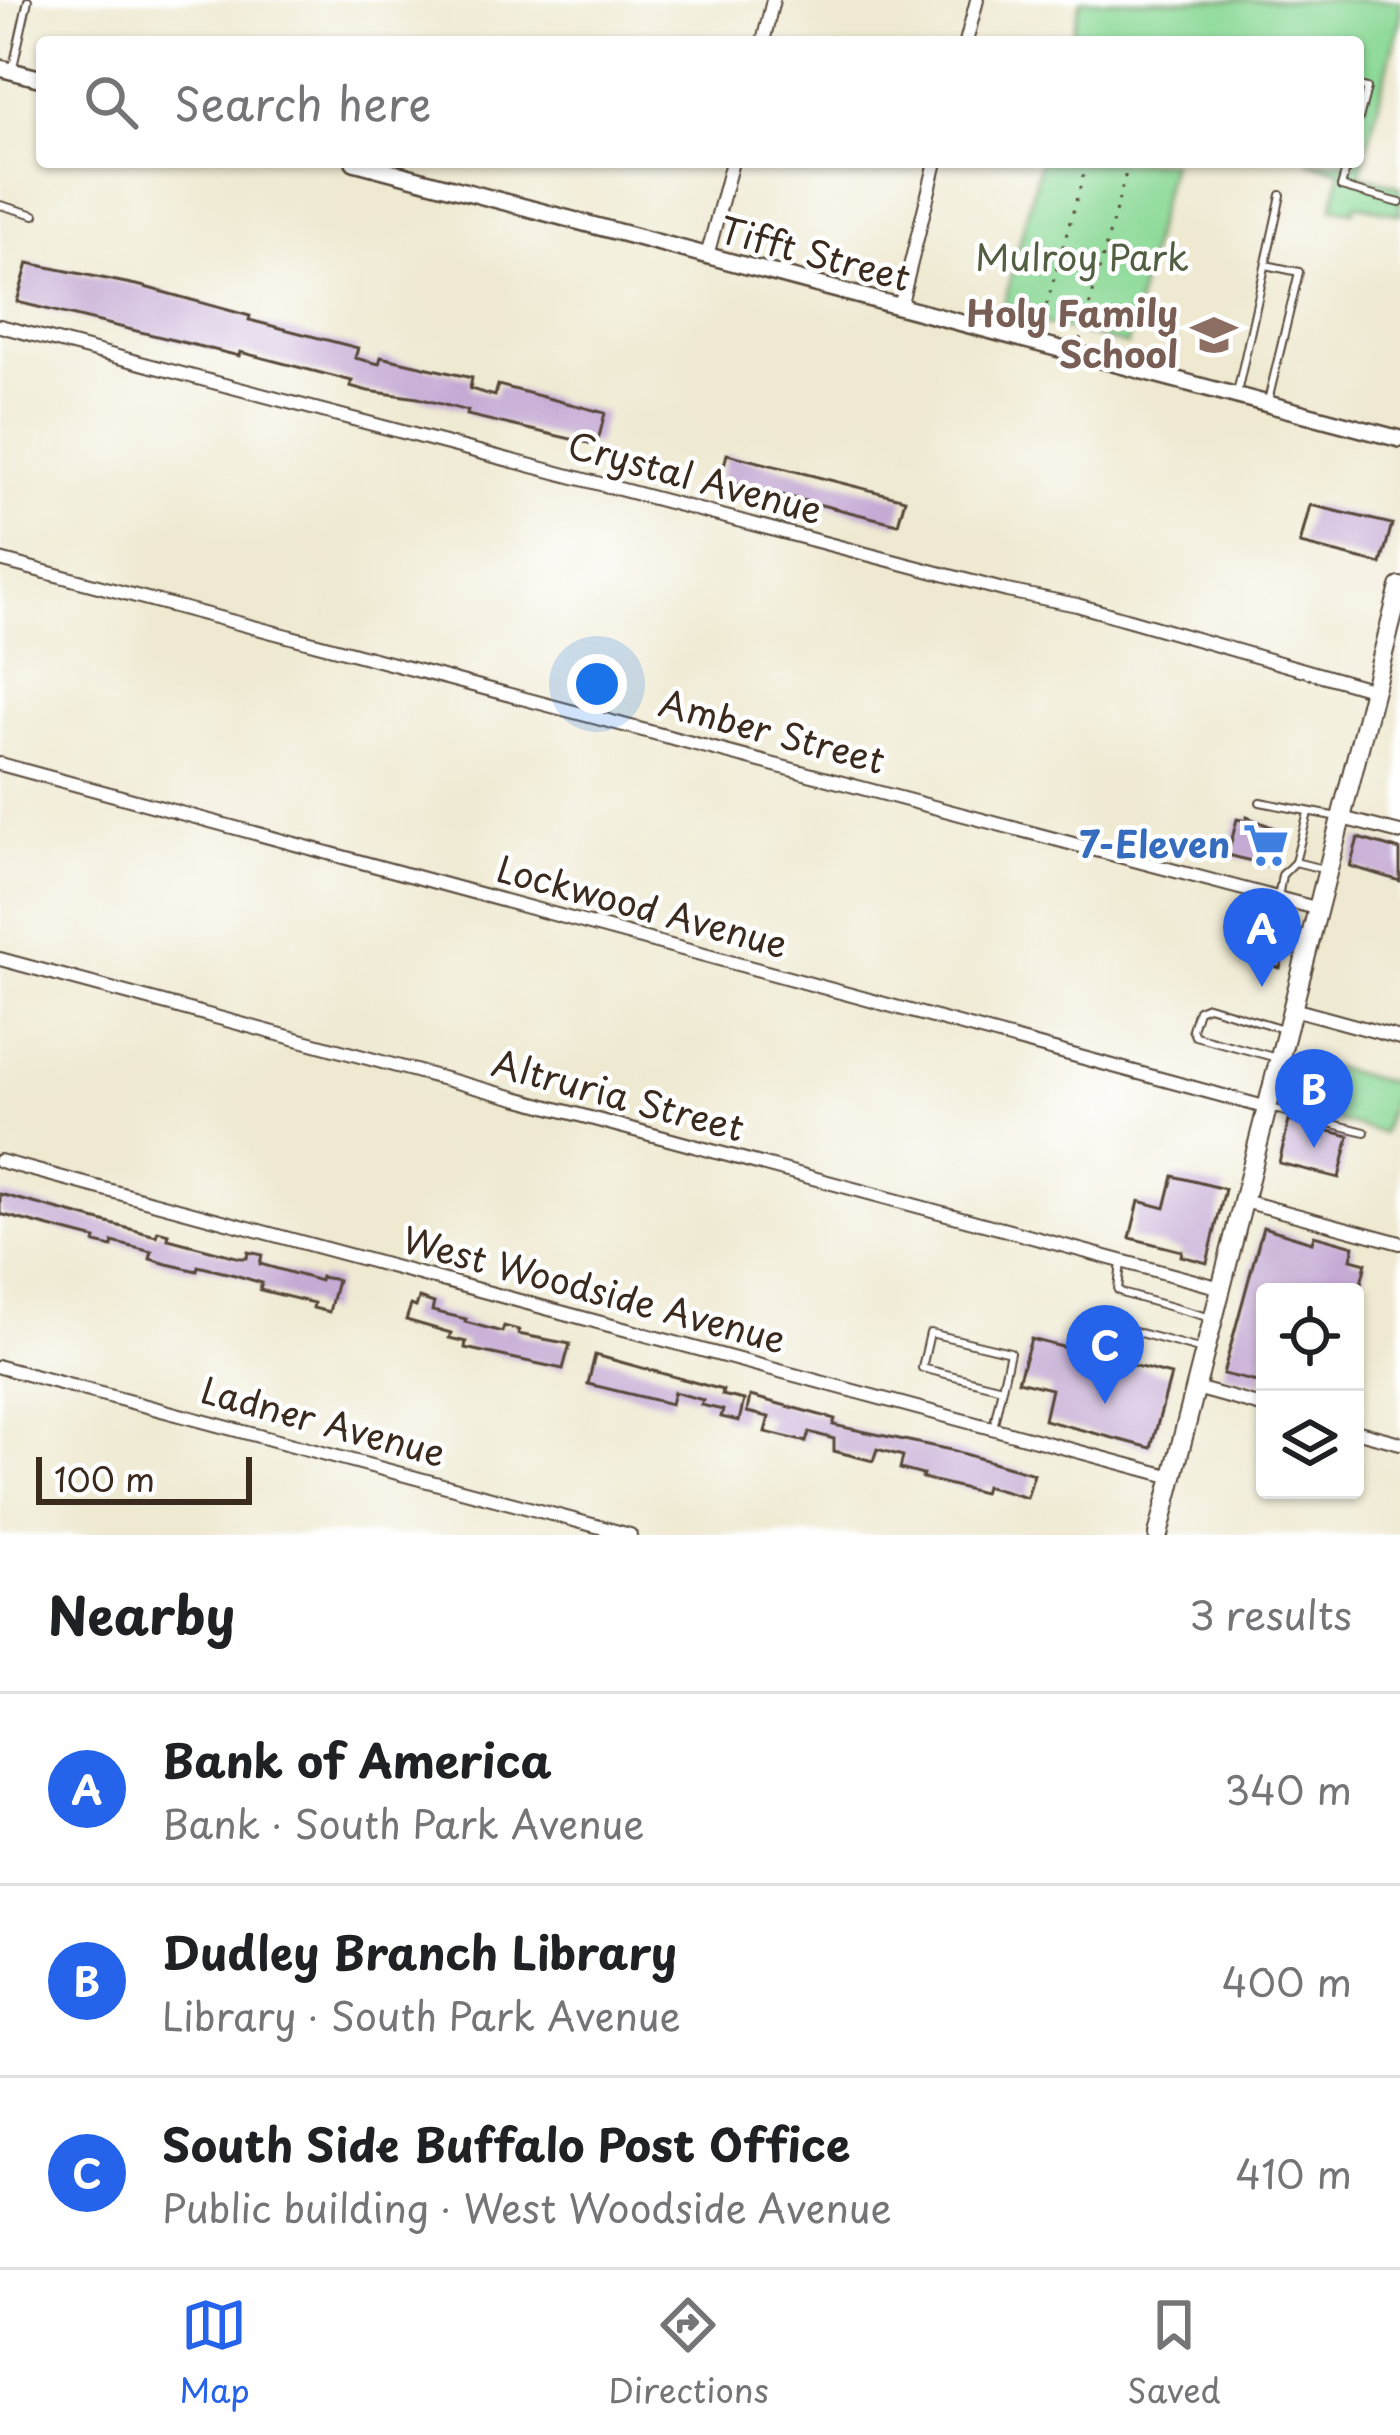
<!DOCTYPE html>
<meta charset="utf-8">
<style>
body{margin:0;font-family:"Playpen Sans",sans-serif;background:#f6f6f6;color:#202124}
.controls{position:absolute;right:36px;bottom:36px;display:grid;overflow:hidden;border-radius:12px;box-shadow:0 3px 9px #0004}
.controls button{width:108px;height:108px;display:grid;place-items:center;padding:0;border:0;border-bottom:3px solid #e0e0e0;background:#fff;color:#202124;font:60px sans-serif}
.scale{position:absolute;left:36px;bottom:30px;width:216px;box-sizing:border-box;padding-left:12px;border:6px solid #3b2a1e;border-top:0;font-size:33px;line-height:42px;white-space:nowrap;color:#3b2a1e;-webkit-text-stroke:9px #fff;paint-order:stroke}
.you{position:absolute;left:597px;top:684px;width:42px;height:42px;margin:-30px;border:9px solid #fff;border-radius:50%;background:#1a73e8;box-shadow:0 0 0 18px #1a73e833}
.badge{display:grid;place-items:center;width:78px;height:78px;border-radius:50%;background:#2563eb;color:#fff;font-size:39px;font-weight:700}
.pin{position:absolute;translate:-50% -99px;filter:drop-shadow(0 3px 6px #0008)}
.pin::after{content:'';position:absolute;top:63px;width:42px;height:36px;background:inherit;clip-path:polygon(0 0,100% 0,50% 100%)}
.list{margin:0;padding:0;list-style:none}
h2{display:flex;justify-content:space-between;align-items:center;height:156px;margin:0;padding:0 48px;font-size:51px}
h2 small{font-size:39px;font-weight:400;color:#757577}
.list li{display:grid;grid-template-columns:78px 1fr auto;gap:36px;align-items:center;box-sizing:border-box;height:192px;padding:0 48px;border-top:3px solid #e0e0e0}
.list b{display:block;font-size:45px;white-space:nowrap}
.list p{margin:0;font-size:39px;white-space:nowrap;color:#757577}
.list em{font-size:39px;font-style:normal;color:#757577}
.icon{flex:none;width:66px;height:66px;fill:none;stroke:currentColor;stroke-width:2;stroke-linecap:round;stroke-linejoin:round}
.map{position:relative;flex:none;width:1400px;height:1535px;overflow:hidden}
.search{position:absolute;background:#fff;box-shadow:0 3px 9px #0004;left:36px;right:36px;top:36px;height:132px;display:flex;align-items:center;gap:30px;box-sizing:border-box;padding:0 42px;border-radius:12px;color:#757577;font-size:45px}
.sheet{height:732px;background:#fff}
nav{display:flex;justify-content:space-around;align-items:center;box-sizing:border-box;height:168px;border-top:3px solid #e0e0e0;background:#fff;font-size:33px;color:#757577}
nav a{display:grid;justify-items:center;gap:6px}
nav .on{color:#2563eb}
.map>svg:first-child{display:block}
</style>
<div class="map">
<svg width="1400" height="1535" viewBox="0 0 1400 1535">
<rect width="100%" height="100%" fill="#fff"/>
<filter id="ink" filterUnits="userSpaceOnUse"><feTurbulence type="fractalNoise" baseFrequency=".00833" numOctaves="2"/><feDisplacementMap in="SourceGraphic" scale="24" xChannelSelector="R" yChannelSelector="G"/><feConvolveMatrix kernelMatrix="1 2 1 2 8 2 1 2 1" color-interpolation-filters="sRGB"/></filter>
<filter id="wash" filterUnits="userSpaceOnUse"><feTurbulence type="fractalNoise" baseFrequency=".004" numOctaves="4" result="noise"/><feDisplacementMap in="SourceGraphic" scale="48" xChannelSelector="R" yChannelSelector="G"/><feGaussianBlur stdDeviation="2.7" result="paint"/><feColorMatrix in="noise" values="0 0 0 0 0 0 0 0 0 0 0 0 0 0 0 0 0 1.4 0 .05"/><feComposite in="paint" operator="in"/></filter>
<g filter="url(#wash)">
<rect width="100%" height="100%" fill="#eee9d0"/>
<!-- green -->
<g fill="#8cd997" stroke="#64825a" stroke-width="3">
<polygon points="1081,0 1400,0 1400,19 1360,175 1400,186 1400,215 1356,204 1353,211 1333,207 1341,171 1308,162 1358,162 1358,42 1070,42"/>
<polygon points="1040,162 1171,162 1127,345 1002,312"/>
<polygon points="1303,1059 1395,1084 1383,1133 1290,1108"/>
</g>
<g id="blocks">
<!-- building -->
<g fill="#c5aad4">
<polygon points="28,263 141,286 250,316 249,320 358,348 355,358 379,364 381,357 472,378 470,389 495,396 498,385 605,413 597,445 467,415 468,411 418,398 368,391 350,386 352,381 240,352 239,356 17,302"/>
<polygon points="727,454 905,499 898,524 720,480"/>
<polygon points="1310,505 1392,524 1381,564 1300,544"/>
<polygon points="1247,817 1279,830 1270,866 1228,855 1237,819 1246,821"/>
<polygon points="1358,838 1400,850 1400,881 1350,866"/>
<polygon points="1249,930 1288,941 1280,968 1242,958"/>
<polygon points="1289,1121 1349,1136 1339,1178 1279,1163"/>
<polygon points="1173,1176 1225,1189 1207,1263 1181,1256 1182,1251 1130,1238 1139,1201 1165,1208"/>
<polygon points="0,1194 156,1236 158,1231 169,1234 168,1239 240,1258 247,1258 248,1252 262,1255 260,1264 320,1281 321,1277 337,1280 329,1312 313,1308 314,1303 260,1290 262,1283 235,1275 198,1266 197,1271 167,1264 150,1259 152,1252 113,1242 112,1247 95,1243 96,1239 0,1214"/>
<polygon points="1263,1227 1312,1242 1314,1235 1354,1246 1351,1259 1366,1263 1359,1292 1265,1292 1265,1366 1261,1383 1223,1374"/>
<polygon points="419,1298 434,1303 432,1311 466,1319 465,1322 502,1332 504,1326 519,1330 518,1334 570,1344 563,1369 465,1348 466,1342 449,1338 451,1333 406,1320 411,1305 416,1307"/>
<polygon points="1031,1339 1171,1375 1151,1448 1044,1420 1051,1389 1018,1381"/>
<polygon points="595,1355 723,1390 722,1395 744,1400 739,1421 721,1417 723,1410 701,1405 703,1400 674,1392 671,1404 588,1384"/>
<polygon points="750,1396 835,1419 833,1425 951,1450 1034,1474 1027,1498 985,1486 983,1493 922,1478 923,1475 900,1469 903,1456 877,1449 873,1461 834,1451 834,1439 809,1432 806,1442 765,1432 769,1417 747,1412"/>
</g>
</g>
</g>
<g filter="url(#ink)">
<use href="#blocks" fill-opacity="0" stroke="#564739" stroke-width="3"/>
<g fill="none" stroke-linecap="round" stroke-linejoin="round">
<!-- service casing -->
<g stroke="#564739" stroke-width="10">
<g id="service">
<polyline points="13,67 28,0"/>
<polyline points="1358,86 1367,88 1358,122"/>
<polyline points="1348,162 1341,187 1400,203"/>
<polyline points="0,205 35,215"/>
<polyline points="1266,265 1299,272 1268,401"/>
<polyline points="1237,393 1281,195"/>
<polyline points="1260,802 1338,817"/>
<polyline points="1295,862 1327,870"/>
<polyline points="1278,898 1282,875 1295,862 1308,813"/>
<polyline points="1277,1058 1195,1036 1192,1029 1198,1010 1208,1006 1283,1029"/>
<polyline points="1270,1108 1365,1132"/>
<polyline points="1121,1262 1118,1290 1125,1294 1211,1318"/>
<polyline points="1110,1325 1199,1349"/>
<polyline points="993,1428 1010,1352 930,1333 922,1368 1002,1388"/>
</g>
</g>
<!-- minor casing -->
<g stroke="#564739" stroke-width="16">
<g id="minor">
<polyline points="763,42 773,0"/>
<polyline points="966,42 977,0"/>
<polyline points="707,256 732,162"/>
<polyline points="900,307 936,162"/>
<polyline points="0,326 1007,591 1077,605 1374,690"/>
<polyline points="0,560 1319,909"/>
<polyline points="0,764 1268,1108"/>
<polyline points="1342,818 1400,833"/>
<polyline points="0,959 1221,1288"/>
<polyline points="1293,1009 1400,1038"/>
<polyline points="0,1161 1173,1477"/>
<polyline points="1244,1201 1400,1243"/>
<polyline points="0,1367 630,1535"/>
<polyline points="1196,1388 1265,1407"/>
<polyline points="1355,1431 1400,1443"/>
</g>
</g>
<!-- tertiary casing -->
<g stroke="#564739" stroke-width="20">
<g id="tertiary">
<polyline points="0,68 42,79"/>
<polyline points="354,162 1400,439"/>
</g>
</g>
<!-- primary casing -->
<g stroke="#564739" stroke-width="22">
<polyline id="primary" points="1158,1535 1400,587"/>
</g>
<!-- path -->
<g stroke="#564739" stroke-width="3" stroke-dasharray="3 9" stroke-linecap="butt">
<polyline points="1058,268 1095,278"/>
<polyline points="1040,328 1087,162"/>
<polyline points="1080,340 1129,162"/>
</g>
<!-- service -->
<use href="#service" stroke="#fff" stroke-width="6"/>
<!-- minor -->
<use href="#minor" stroke="#fff" stroke-width="12"/>
<!-- tertiary -->
<use href="#tertiary" stroke="#fff" stroke-width="15"/>
<!-- primary -->
<use href="#primary" stroke="#fff" stroke-width="18"/>
</g>
</g>
<!-- icons -->
<defs>
<g id="school-bare" transform="scale(3.6)"><path d="M0-5L7-2L0 1L-7-2ZM-4 1L0 2.5L4 1V4Q0 6-4 4Z" fill="#8d6e63" stroke="#fff" stroke-width="2.5" paint-order="stroke"/></g>
<g id="supermarket-bare" transform="scale(3.6)"><path d="M-6-5.5h2.5l.6 2H6L4.5 2H-2.5L-4.4-4H-6ZM-1.5 3.2a1.3 1.3 0 1 0 .1 0ZM3 3.2a1.3 1.3 0 1 0 .1 0Z" fill="#3f7fe0" stroke="#fff" stroke-width="2.5" paint-order="stroke"/></g>
</defs>
<g fill-rule="evenodd">
<use href="#school-bare" x="1214" y="335"/>
<use href="#supermarket-bare" x="1266" y="845"/>
</g>
<g text-anchor="middle" stroke-width="9" stroke-linejoin="round" paint-order="stroke">
<!-- street labels -->
<g font-size="36" fill="#3b2a1e" stroke="#fff">
<text transform="translate(815 254) rotate(15)" y="13">Tifft Street</text>
<text transform="translate(695 478) rotate(15)" y="13">Crystal Avenue</text>
<text transform="translate(772 732) rotate(15)" y="13">Amber Street</text>
<text transform="translate(642 907) rotate(15)" y="13">Lockwood Avenue</text>
<text transform="translate(618 1096) rotate(15)" y="13">Altruria Street</text>
<text transform="translate(594 1290) rotate(15)" y="13">West Woodside Avenue</text>
<text transform="translate(323 1422) rotate(15)" y="13">Ladner Avenue</text>
</g>
<!-- park labels -->
<g font-size="36" fill="#535f42" stroke="#fff">
<text x="1082" y="271">Mulroy Park</text>
</g>
<!-- education labels -->
<g font-size="36" font-weight="bold" fill="#785e54" stroke="#fff" text-anchor="end">
<text x="1178" y="327">Holy Family<tspan x="1178" dy="41">School</tspan></text>
</g>
<!-- shop labels -->
<g font-size="36" font-weight="bold" fill="#366cbe" stroke="#fff" text-anchor="end">
<text x="1230" y="858">7-Eleven</text>
</g>
</g>
</svg>
<div class="controls">
<button><svg class="icon" aria-label="locate" viewBox="0 0 24 24"><circle cx="12" cy="12" r="6"/><path d="M12 2v4M12 18v4M2 12h4M18 12h4"/></svg></button>
<button><svg class="icon" aria-label="layers" viewBox="0 0 24 24"><path d="M12 4l9 5-9 5-9-5zM3 14l9 5 9-5"/></svg></button>
</div>
<div class="scale">100 m</div>
<div class="you"></div>
<div class="pin badge" style="left:1262px;top:987px">A</div>
<div class="pin badge" style="left:1314px;top:1148px">B</div>
<div class="pin badge" style="left:1105px;top:1404px">C</div>
<div class="search"><svg class="icon" aria-label="search" viewBox="0 0 24 24"><circle cx="10" cy="10" r="6"/><path d="M15 15l6 6"/></svg>Search here</div>
</div>
<section class="sheet">
<h2>Nearby<small>3 results</small></h2>
<ul class="list">
<li><span class="badge">A</span><div><b>Bank of America</b><p>Bank · South Park Avenue</p></div><em>340 m</em></li>
<li><span class="badge">B</span><div><b>Dudley Branch Library</b><p>Library · South Park Avenue</p></div><em>400 m</em></li>
<li><span class="badge">C</span><div><b>South Side Buffalo Post Office</b><p>Public building · West Woodside Avenue</p></div><em>410 m</em></li>
</ul>
</section>
<nav>
<a class="on"><svg class="icon" aria-label="map" viewBox="0 0 24 24"><path d="M3 6l6-2 6 2 6-2v14l-6 2-6-2-6 2zM9 4v14M15 6v14"/></svg>Map</a>
<a><svg class="icon" aria-label="directions" viewBox="0 0 24 24"><path d="M12 3l9 9-9 9-9-9zM9 14v-3h6M13 9l2 2-2 2"/></svg>Directions</a>
<a><svg class="icon" aria-label="saved" viewBox="0 0 24 24"><path d="M7 4h10v16l-5-4-5 4z"/></svg>Saved</a>
</nav>
